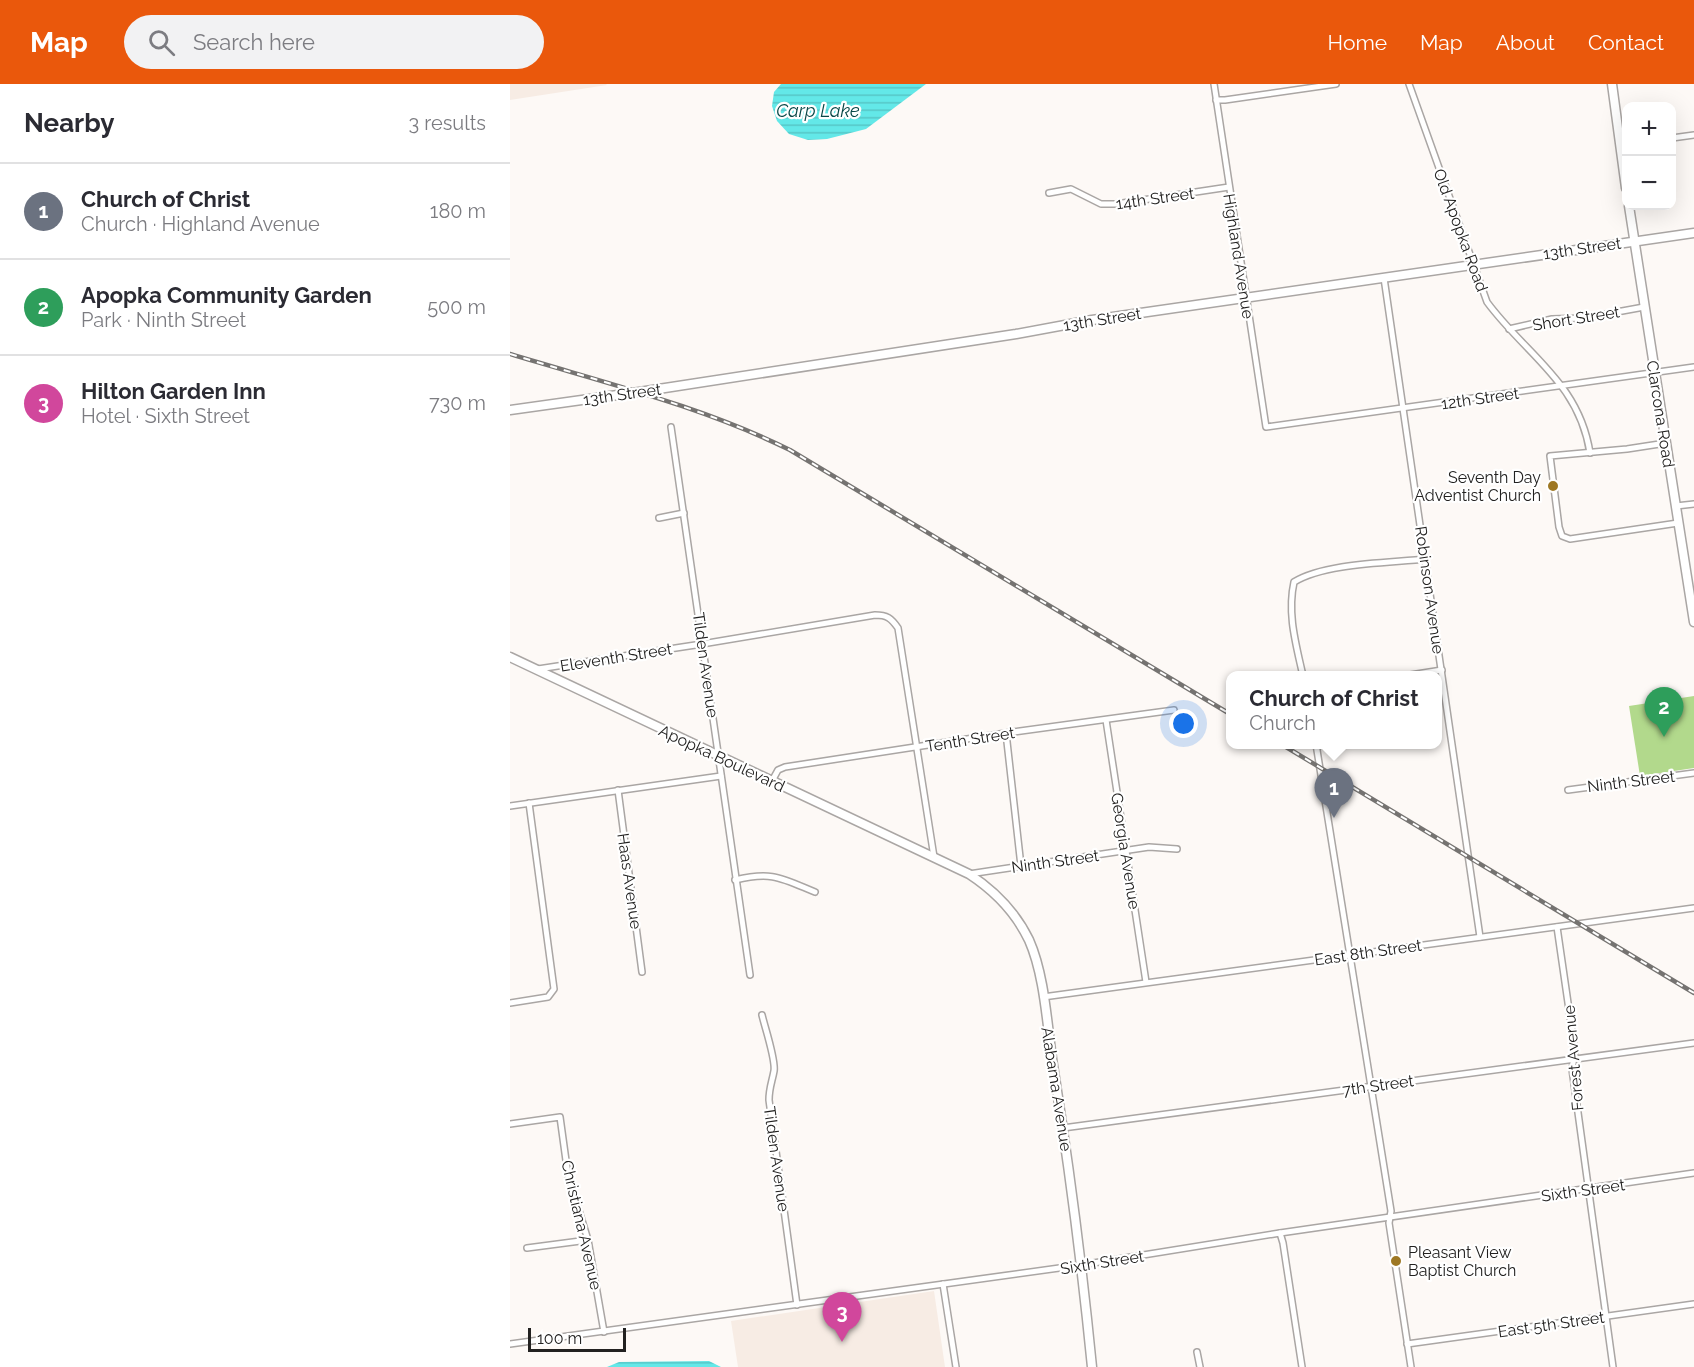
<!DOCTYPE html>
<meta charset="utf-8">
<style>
body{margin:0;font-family:Raleway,sans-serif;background:#f2f2f3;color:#2b2b33}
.controls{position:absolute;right:18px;top:18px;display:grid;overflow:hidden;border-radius:12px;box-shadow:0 6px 24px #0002}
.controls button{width:54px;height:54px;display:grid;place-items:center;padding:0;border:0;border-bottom:2px solid #e1e1e2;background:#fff;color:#2b2b33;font:30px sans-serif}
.scale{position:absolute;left:18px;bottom:15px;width:98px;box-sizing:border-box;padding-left:6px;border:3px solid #222120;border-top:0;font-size:16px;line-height:21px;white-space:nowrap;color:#222120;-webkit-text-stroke:4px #fff;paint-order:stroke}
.you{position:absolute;left:674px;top:640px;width:21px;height:21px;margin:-15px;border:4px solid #fff;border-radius:50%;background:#1a73e8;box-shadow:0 0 0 9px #1a73e833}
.badge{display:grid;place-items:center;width:39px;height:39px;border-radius:50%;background:#ea580c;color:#fff;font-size:20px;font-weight:700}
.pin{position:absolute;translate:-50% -50px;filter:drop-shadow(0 2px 3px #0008)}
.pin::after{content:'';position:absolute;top:32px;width:21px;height:18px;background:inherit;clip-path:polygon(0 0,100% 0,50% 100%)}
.popup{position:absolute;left:716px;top:587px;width:216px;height:78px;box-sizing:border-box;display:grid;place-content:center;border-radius:12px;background:#fff;filter:drop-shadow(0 2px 4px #0005);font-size:20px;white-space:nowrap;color:#7c7c81}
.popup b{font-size:22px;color:#2b2b33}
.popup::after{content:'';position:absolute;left:50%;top:100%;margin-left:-12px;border:12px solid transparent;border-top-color:#fff}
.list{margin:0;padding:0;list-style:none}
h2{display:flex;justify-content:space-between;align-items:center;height:78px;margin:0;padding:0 24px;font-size:26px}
h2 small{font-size:20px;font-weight:400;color:#7c7c81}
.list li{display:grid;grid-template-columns:39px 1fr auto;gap:18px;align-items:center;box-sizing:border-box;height:96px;padding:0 24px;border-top:2px solid #e1e1e2}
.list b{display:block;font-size:22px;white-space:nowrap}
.list p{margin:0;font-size:20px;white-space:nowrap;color:#7c7c81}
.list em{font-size:20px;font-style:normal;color:#7c7c81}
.icon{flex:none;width:33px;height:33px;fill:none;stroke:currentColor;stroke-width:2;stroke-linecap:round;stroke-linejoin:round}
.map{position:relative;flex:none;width:1184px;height:1283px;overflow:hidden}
header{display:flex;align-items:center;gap:36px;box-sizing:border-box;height:84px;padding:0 30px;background:#ea580c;color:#fff}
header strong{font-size:28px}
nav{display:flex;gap:33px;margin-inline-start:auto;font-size:21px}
.search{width:420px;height:54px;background:#f2f2f3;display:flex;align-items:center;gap:15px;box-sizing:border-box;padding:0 21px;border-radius:33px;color:#7c7c81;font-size:22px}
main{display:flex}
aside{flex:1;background:#fff}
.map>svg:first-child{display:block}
</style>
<header>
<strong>Map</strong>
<div class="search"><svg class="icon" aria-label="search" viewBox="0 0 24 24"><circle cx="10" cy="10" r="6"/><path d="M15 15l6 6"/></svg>Search here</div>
<nav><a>Home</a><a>Map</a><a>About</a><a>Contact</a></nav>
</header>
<main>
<aside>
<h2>Nearby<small>3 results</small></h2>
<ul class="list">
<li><span class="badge" style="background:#6b7280">1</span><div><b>Church of Christ</b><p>Church · Highland Avenue</p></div><em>180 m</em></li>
<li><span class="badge" style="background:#2e9e5b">2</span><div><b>Apopka Community Garden</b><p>Park · Ninth Street</p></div><em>500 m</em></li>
<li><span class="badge" style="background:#d1479c">3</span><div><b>Hilton Garden Inn</b><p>Hotel · Sixth Street</p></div><em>730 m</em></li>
</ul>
</aside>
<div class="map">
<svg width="1184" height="1283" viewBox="0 0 1184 1283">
<defs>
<pattern id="water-rules" width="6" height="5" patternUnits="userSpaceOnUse" patternTransform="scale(1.5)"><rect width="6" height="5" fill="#63e8e8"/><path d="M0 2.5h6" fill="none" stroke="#56c7c7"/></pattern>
</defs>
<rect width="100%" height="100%" fill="#fdf9f6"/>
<!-- built -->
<g fill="#f7ece4">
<polygon points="0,0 96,0 97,1 0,16"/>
<polygon points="424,1207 435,1283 228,1283 221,1237"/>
</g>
<!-- garden -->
<polygon fill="#b2d98c" points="1184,612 1184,684 1130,692 1119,622"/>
<!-- water -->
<g fill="url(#water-rules)">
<polygon points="271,0 416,0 356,45 317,55 298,56 279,50 267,37 262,22 264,8"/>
<polygon points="199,1277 211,1283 97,1283 109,1278"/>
</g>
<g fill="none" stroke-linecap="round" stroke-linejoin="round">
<!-- street casing -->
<g stroke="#aaa6a4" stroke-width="8">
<g id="street">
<polyline points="704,0 756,343 1184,283"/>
<path d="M899,0L977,218C1016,271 1069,298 1080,369"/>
<polyline points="706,16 715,16 826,0"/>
<polyline points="1162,54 1184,51"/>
<polyline points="539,109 561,105 591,120 606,120 719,103"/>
<polyline points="874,194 970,853"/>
<polyline points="999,245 1042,235 1074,234 1134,223"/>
<polyline points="161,343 240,891"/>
<polyline points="1156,359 1117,365 1040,372 1049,443 1052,452 1060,455 1168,439"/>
<polyline points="1166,422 1184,420"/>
<polyline points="149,434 174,429"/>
<path d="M28,585L192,560L365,531C377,531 381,534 388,544L424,773"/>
<path d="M793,592C786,560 777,530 784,498C815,479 878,479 916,475"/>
<polyline points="894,592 932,586"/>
<polyline points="596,636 636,898"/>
<polyline points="496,649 511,782"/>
<polyline points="806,660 881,1127 879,1139 901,1283"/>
<polyline points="262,697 268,686 275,683 496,649 664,626"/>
<polyline points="108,706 132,888"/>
<polyline points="1058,706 1184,689"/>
<polyline points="0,722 211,692"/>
<polyline points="459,790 639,763 667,765"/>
<path d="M225,796C262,787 271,794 305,808"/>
<polyline points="1047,843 1065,967 1062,985 1103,1283"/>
<polyline points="533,913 1184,824"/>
<polyline points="0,919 38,913 44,905 19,719"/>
<path d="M252,931C255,944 266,976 264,987C262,998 259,1004 259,1016L287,1221"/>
<polyline points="0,1040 50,1033 58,1091 78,1156 94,1248"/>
<polyline points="553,1044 1184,959"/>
<polyline points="770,1149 773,1159 792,1283"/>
<polyline points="17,1164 78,1156"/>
<polyline points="433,1200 446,1283"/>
<polyline points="0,1260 571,1181 770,1149 1184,1089"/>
<polyline points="897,1260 1184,1220"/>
<polyline points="687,1268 690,1283"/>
</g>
</g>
<!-- secondary casing -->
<g stroke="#aaa6a4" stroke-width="11">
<g id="secondary">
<polyline points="1102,0 1116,104"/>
<polyline points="1119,122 1184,538"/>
<polyline points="0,326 129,308 506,250 582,236 1184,149"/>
<path d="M0,573L459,790C485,807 505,827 519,856C535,892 537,942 543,981C559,1081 572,1182 582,1283"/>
</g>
</g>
<!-- street -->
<use href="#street" stroke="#fff" stroke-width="5"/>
<!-- secondary -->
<use href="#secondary" stroke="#fff" stroke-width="8"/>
<!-- rail casing -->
<g stroke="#757371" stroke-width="4.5">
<g id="rail">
<path d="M0,270C95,299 191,322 280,366L720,630"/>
<polyline points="771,660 1184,909"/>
</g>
</g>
<!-- rail -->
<use href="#rail" stroke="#fff" stroke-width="2" stroke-dasharray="7" stroke-linecap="butt"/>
</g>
<!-- markers -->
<g fill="#9e7824" stroke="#fff" stroke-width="2">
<circle cx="1043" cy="402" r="6"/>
<circle cx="886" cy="1177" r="6"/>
</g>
<g text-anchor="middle" stroke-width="4.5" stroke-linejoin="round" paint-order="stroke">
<!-- street labels -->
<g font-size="16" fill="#222120" stroke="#fff">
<text transform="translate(645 114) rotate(-8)" y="6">14th Street</text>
<text transform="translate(951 146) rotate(70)" y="6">Old Apopka Road</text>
<text transform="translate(1072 164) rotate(-8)" y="6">13th Street</text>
<text transform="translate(729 172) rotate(81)" y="6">Highland Avenue</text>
<text transform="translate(1066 234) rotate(-9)" y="6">Short Street</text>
<text transform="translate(592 235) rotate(-9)" y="6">13th Street</text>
<text transform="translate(112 310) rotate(-8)" y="6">13th Street</text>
<text transform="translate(970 314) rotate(-8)" y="6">12th Street</text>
<text transform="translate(1151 330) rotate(81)" y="6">Clarcona Road</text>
<text transform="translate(920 506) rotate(82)" y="6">Robinson Avenue</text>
<text transform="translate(106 573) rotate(-9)" y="6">Eleventh Street</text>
<text transform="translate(196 581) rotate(82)" y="6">Tilden Avenue</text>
<text transform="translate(460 655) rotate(-9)" y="6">Tenth Street</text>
<text transform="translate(212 674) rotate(25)" y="6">Apopka Boulevard</text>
<text transform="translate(1121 697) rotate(-7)" y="6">Ninth Street</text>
<text transform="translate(616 767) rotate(81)" y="6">Georgia Avenue</text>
<text transform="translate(545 777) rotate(-8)" y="6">Ninth Street</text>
<text transform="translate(120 797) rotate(82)" y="6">Haas Avenue</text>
<text transform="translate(858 868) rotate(-8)" y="6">East 8th Street</text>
<text transform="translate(1063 974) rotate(-95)" y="6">Forest Avenue</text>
<text transform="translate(868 1001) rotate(-8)" y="6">7th Street</text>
<text transform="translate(547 1005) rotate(81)" y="6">Alabama Avenue</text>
<text transform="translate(267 1075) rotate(82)" y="6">Tilden Avenue</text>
<text transform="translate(1073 1106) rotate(-8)" y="6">Sixth Street</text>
<text transform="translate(72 1141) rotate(77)" y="6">Christiana Avenue</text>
<text transform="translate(592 1178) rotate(-9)" y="6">Sixth Street</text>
<text transform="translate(1041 1240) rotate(-8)" y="6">East 5th Street</text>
</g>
<!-- poi labels -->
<g font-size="16" fill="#222120" stroke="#fff" text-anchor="end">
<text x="1031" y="399">Seventh Day<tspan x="1031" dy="18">Adventist Church</tspan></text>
<text x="898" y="1174" text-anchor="start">Pleasant View<tspan x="898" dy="18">Baptist Church</tspan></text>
</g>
<!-- water labels -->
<g font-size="18" font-style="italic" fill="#084747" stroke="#fff">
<text x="308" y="33">Carp Lake</text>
</g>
</g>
</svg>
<div class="controls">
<button>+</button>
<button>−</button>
</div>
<div class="scale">100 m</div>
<div class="you"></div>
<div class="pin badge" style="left:824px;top:734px;background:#6b7280">1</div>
<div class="popup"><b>Church of Christ</b>Church</div>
<div class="pin badge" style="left:1154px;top:653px;background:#2e9e5b">2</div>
<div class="pin badge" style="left:332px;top:1258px;background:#d1479c">3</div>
</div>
</main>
